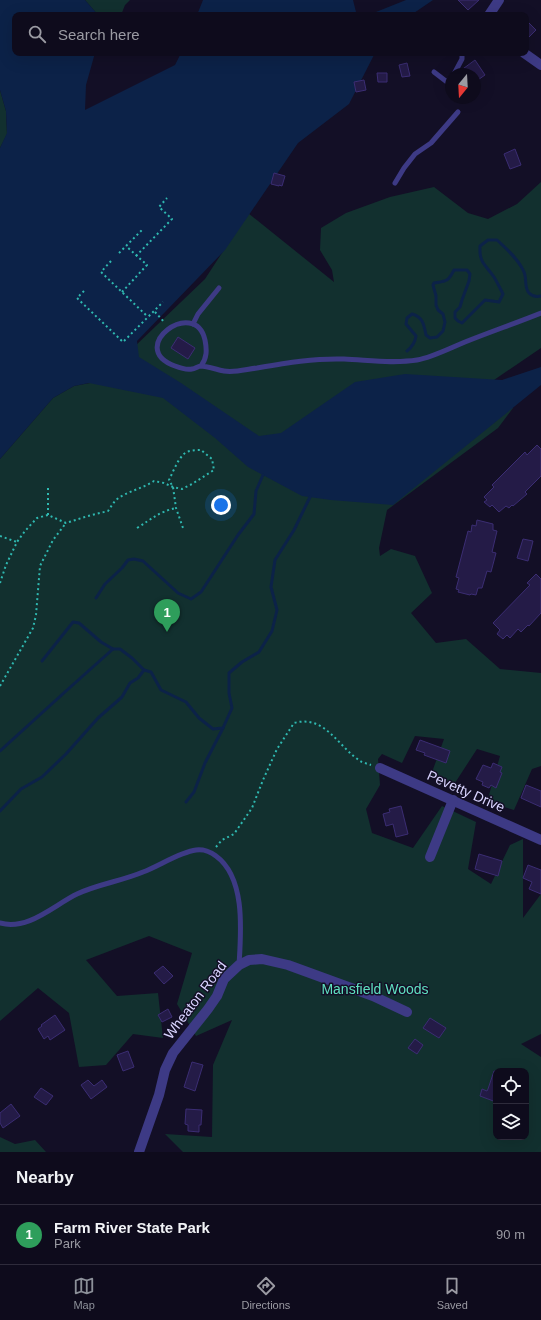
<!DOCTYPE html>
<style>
body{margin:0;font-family:Arial,sans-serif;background:#1c1929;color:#f1f3f6}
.controls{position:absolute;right:12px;bottom:12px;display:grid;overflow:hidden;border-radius:8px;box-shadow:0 4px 16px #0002}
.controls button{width:36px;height:36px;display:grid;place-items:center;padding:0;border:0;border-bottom:1px solid #2e2b3b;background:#0e0b1c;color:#f1f3f6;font:20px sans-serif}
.compass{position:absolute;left:445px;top:68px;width:36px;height:36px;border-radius:50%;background:#0e0b1c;box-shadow:0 4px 16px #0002;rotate:198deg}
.you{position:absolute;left:221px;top:505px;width:14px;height:14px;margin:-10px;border:3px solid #fff;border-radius:50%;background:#1a73e8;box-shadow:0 0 0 6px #1a73e833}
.badge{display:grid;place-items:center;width:26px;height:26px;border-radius:50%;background:#8c9099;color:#fff;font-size:13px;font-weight:700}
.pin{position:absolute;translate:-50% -33px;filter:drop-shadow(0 1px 2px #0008)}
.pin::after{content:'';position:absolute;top:21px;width:14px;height:12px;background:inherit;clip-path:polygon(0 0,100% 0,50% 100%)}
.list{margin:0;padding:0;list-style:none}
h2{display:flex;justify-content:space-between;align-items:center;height:52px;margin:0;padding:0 16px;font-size:17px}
h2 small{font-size:13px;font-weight:400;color:#9b9ba3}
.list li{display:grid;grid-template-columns:26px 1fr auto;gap:12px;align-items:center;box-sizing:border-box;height:60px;padding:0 16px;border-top:1px solid #2e2b3b}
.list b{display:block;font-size:15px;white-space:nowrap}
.list p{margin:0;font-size:13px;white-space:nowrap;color:#9b9ba3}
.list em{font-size:13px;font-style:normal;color:#9b9ba3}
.icon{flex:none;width:22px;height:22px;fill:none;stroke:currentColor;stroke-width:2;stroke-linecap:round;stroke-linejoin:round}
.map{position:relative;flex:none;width:541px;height:1152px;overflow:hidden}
.search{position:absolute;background:#0e0b1c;box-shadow:0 4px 16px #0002;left:12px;right:12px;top:12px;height:44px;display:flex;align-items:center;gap:10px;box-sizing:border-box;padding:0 14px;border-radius:8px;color:#9b9ba3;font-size:15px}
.sheet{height:112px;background:#0e0b1c}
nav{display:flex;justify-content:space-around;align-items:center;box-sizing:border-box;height:56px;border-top:1px solid #2e2b3b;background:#0e0b1c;font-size:11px;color:#9b9ba3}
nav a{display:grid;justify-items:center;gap:2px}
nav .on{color:#8c9099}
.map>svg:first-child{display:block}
</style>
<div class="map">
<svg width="541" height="1152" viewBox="0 0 541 1152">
<rect width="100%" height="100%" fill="#130f26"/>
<!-- green -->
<g fill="#12302f" fill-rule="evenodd">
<polygon points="85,0 130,0 125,5 121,15 98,15"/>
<polygon points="0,90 6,111 7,134 0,148"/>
<path d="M541,182V348L494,380L513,408L498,428L387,510L379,548L380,556L391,549L415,556L432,593L411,613L436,643L466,639L500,669L541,673V766L532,769L514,810L487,802L500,756L477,749L453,786L431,775L444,739L415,736L402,763L382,754L378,759L380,785L366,809L372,833L413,848L442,806L476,822L468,869L491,884L510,845L523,839V918L541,894V1034L521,1044L541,1057V1152H183L165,1134L212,1137L213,1065L232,1020L196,1036L177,1004L192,953L149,936L86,960L117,996L158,993L163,1038L133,1034L106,1065L79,1067L69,1013L38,988L0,1021V459L53,398L74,386L90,383L132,349L205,279L248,213L334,282L332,270L320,250L321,228L346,213L390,197L434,187L468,213L488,219L517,204ZM496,1071H526V1137H496Z"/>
<polygon points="0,1137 15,1144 35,1140 46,1152 0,1152"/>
</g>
<!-- water -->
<g fill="#0c2248">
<polygon points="0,0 85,0 98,15 15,15 15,53 95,53 86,85 85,110 175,65 181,53 375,53 349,104 298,143 225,250 137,341 139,357 181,383 259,436 281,433 355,382 405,374 502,380 541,367 541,385 393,505 331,500 302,496 248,467 215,438 163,398 89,383 74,386 53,398 0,459 0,148 7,133 6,111 0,90"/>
<polygon points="203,0 353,0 356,12 371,14 406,0 433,0 411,15 197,15"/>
</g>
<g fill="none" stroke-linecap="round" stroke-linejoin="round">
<!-- stream -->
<g stroke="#0c2248" stroke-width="3">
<path d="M407,351C412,347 415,343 416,336L406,324L407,318L412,314C423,317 424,325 426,335L430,338L437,337L443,331L445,322L443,314L438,310L436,305V296L433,285L434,283C446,281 448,282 454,270H467L470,274L469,281L462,300L460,307L455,312V318L458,321L462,323L485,300L499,302L503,294C500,288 497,282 494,277C485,264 479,263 480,246L488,240H497C507,249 519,260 524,272C527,278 524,288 529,293C533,297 537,297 541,296"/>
<polyline points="96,598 105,584 122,568 128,560 134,559 143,561 178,593 191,599 201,592 238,535 254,514 256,491 263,475"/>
<polyline points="42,661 73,622 79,623 101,642 113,649"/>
<polyline points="0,751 66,691 113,649 120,649 132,658 144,670"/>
<polyline points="186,802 194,792 205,763 223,728"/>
<polyline points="0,811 21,789 42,777 66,754 98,718 122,697 130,683 138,678 144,670 151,672 161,690 186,702 199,718 213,729 223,728 232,708 229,693 229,673 242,662 259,652 272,631 277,610 271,587 275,560 294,530 310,497"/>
</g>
</g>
<!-- building -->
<g fill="#241b47" stroke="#3b2d73">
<polygon points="458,0 479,0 468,10"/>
<polygon points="526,20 536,30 526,40"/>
<polygon points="475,60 485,75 475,82 475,74 459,74 460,71"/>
<polygon points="407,63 410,76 402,77 399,65"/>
<polygon points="377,73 387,73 387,82 378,82"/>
<polygon points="364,80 366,90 356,92 354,82"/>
<polygon points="515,149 521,165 510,169 504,154"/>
<polygon points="274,173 285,176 282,186 279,185 279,186 271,184"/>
<polygon points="178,337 195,348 188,359 171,348"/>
<polygon points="537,445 541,449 541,476 525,492 527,494 513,506 512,505 509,508 506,506 499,512 492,505 490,507 484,502 487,500 484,497 494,487 492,485 525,452 527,455"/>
<polygon points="477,520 493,524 493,530 497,531 492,552 496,553 491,572 487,571 482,588 478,588 476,595 471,594 470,595 458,592 459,590 456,589 459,578 456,577 468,531 471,532 472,525 476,526"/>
<polygon points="523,539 533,541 528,561 517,558"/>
<polygon points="536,574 541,579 541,613 529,626 528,625 521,632 518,629 510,638 507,635 503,639 497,634 500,630 493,623 530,585 527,583"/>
<polygon points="420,740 450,751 446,763 424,755 425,753 416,750"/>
<polygon points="493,763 502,767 500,772 502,773 496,788 491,785 489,788 482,785 483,782 476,779 483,765 491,768"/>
<polygon points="526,785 541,791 541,807 521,798"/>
<polygon points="401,806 408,834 396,837 393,824 386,826 383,814 390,812 389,809"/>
<polygon points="479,854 502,861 498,876 475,869"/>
<polygon points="528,865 541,870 541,894 529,889 532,882 523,878"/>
<polygon points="163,966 173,976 164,984 154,973"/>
<polygon points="168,1009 172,1017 162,1022 158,1015"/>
<polygon points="55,1015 65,1030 50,1040 48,1036 44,1039 38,1029 42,1026 41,1025"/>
<polygon points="430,1018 446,1028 439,1038 423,1028"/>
<polygon points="415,1039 423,1045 417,1054 408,1048"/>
<polygon points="128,1051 134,1067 123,1071 117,1055"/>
<polygon points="192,1062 203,1065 195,1091 184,1087"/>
<polygon points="494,1071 496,1071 496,1102 480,1096 482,1089 487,1091 488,1089"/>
<polygon points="88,1080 94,1086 102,1080 107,1087 91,1099 81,1085"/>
<polygon points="41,1088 53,1096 46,1105 34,1097"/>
<polygon points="11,1104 20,1116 3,1128 0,1123 0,1113"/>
<polygon points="186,1109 202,1110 201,1125 199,1125 199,1132 188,1131 188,1125 185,1124"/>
</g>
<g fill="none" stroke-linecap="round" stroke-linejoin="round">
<!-- path -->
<g stroke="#2fb8b0" stroke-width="2" stroke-dasharray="2 3" stroke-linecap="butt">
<polyline points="119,253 142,230"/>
<polyline points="136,256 172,219 159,207 167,198"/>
<polyline points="111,261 101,272 148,317"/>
<polyline points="84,291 77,298 123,342 163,302"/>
<polyline points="122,292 147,265 126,246"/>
<polyline points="155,312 165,323"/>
<polyline points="48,515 48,487"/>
<path d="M137,528C152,519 158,512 176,508"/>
<polyline points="0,536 17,542"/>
<path d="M0,583L6,565L17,542L25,531L37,518L48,515L66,523L88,516L108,511C111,507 113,503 116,500C127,491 142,489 154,481L164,483L173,487L182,489L192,484L214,470L212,459L201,450C196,450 187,450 183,455C177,461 173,472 169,480L173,487L176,508L183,528"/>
<polyline points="0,686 33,628 36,615 40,566 53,540 66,523"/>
<path d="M216,847L222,840L234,834L252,808L263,780L277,749L294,723C326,714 339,749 362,762C365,763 368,764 371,765"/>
</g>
<!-- lane -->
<g stroke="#3d3a85" stroke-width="5">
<polyline points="434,72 447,82 451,77"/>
<polyline points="454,74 462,59 462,53"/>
<polyline points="395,183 404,168 415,154 431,143 458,112"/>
<polyline points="193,324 198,314 219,288"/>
<path d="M201,366C207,358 207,350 205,340C195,296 125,348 175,366C180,368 187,370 192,369C195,369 198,366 201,366C205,366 219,370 224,371C235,373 247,369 257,368C286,363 315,358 344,359C368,360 393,364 417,360C433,357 450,348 465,342C490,332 516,323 541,313"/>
<path d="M0,923C28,931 54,905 77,894C98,884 122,881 143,872C159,866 180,852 196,850C203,849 211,852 216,856C246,878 241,932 239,965"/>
</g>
<!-- street -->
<g stroke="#3d3a85" stroke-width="10">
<polyline points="489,15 499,0"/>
<polyline points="524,53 541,65"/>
<polyline points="380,768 541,840"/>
<polyline points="430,857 453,800"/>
<polyline points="139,1152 159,1095 165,1070 173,1053 208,1009 217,996 224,979 239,965 249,960 262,959 288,965 373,996 407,1012"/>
</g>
</g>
<g text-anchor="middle" stroke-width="3" stroke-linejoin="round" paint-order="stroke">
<!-- street labels -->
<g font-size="14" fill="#d9d4ff" stroke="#130f26">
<text transform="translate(466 791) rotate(24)" y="5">Pevetty Drive</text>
<text transform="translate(195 1000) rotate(-53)" y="5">Wheaton Road</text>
</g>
<!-- park labels -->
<g font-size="14" fill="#5fe0c0" stroke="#130f26">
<text x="375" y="994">Mansfield Woods</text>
</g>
</g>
</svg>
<div class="controls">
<button><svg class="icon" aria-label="locate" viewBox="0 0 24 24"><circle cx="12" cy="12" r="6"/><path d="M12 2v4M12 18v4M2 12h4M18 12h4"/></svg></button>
<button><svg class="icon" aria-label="layers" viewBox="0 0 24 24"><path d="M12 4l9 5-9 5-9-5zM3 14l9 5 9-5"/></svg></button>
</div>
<svg class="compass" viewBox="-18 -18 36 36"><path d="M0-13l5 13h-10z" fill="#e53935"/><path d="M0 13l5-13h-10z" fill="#9b9ba3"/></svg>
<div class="you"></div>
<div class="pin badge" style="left:167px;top:632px;background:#2e9e5b">1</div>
<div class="search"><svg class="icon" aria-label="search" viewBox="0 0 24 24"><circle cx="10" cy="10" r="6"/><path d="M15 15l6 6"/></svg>Search here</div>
</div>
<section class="sheet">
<h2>Nearby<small></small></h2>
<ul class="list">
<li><span class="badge" style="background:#2e9e5b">1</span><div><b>Farm River State Park</b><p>Park</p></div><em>90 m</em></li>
</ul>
</section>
<nav>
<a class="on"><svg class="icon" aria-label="map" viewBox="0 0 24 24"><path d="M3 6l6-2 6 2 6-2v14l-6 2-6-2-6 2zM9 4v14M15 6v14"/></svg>Map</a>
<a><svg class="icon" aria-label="directions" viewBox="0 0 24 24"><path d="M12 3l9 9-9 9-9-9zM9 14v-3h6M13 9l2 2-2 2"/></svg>Directions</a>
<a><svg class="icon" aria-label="saved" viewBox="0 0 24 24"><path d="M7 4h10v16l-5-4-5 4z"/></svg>Saved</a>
</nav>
